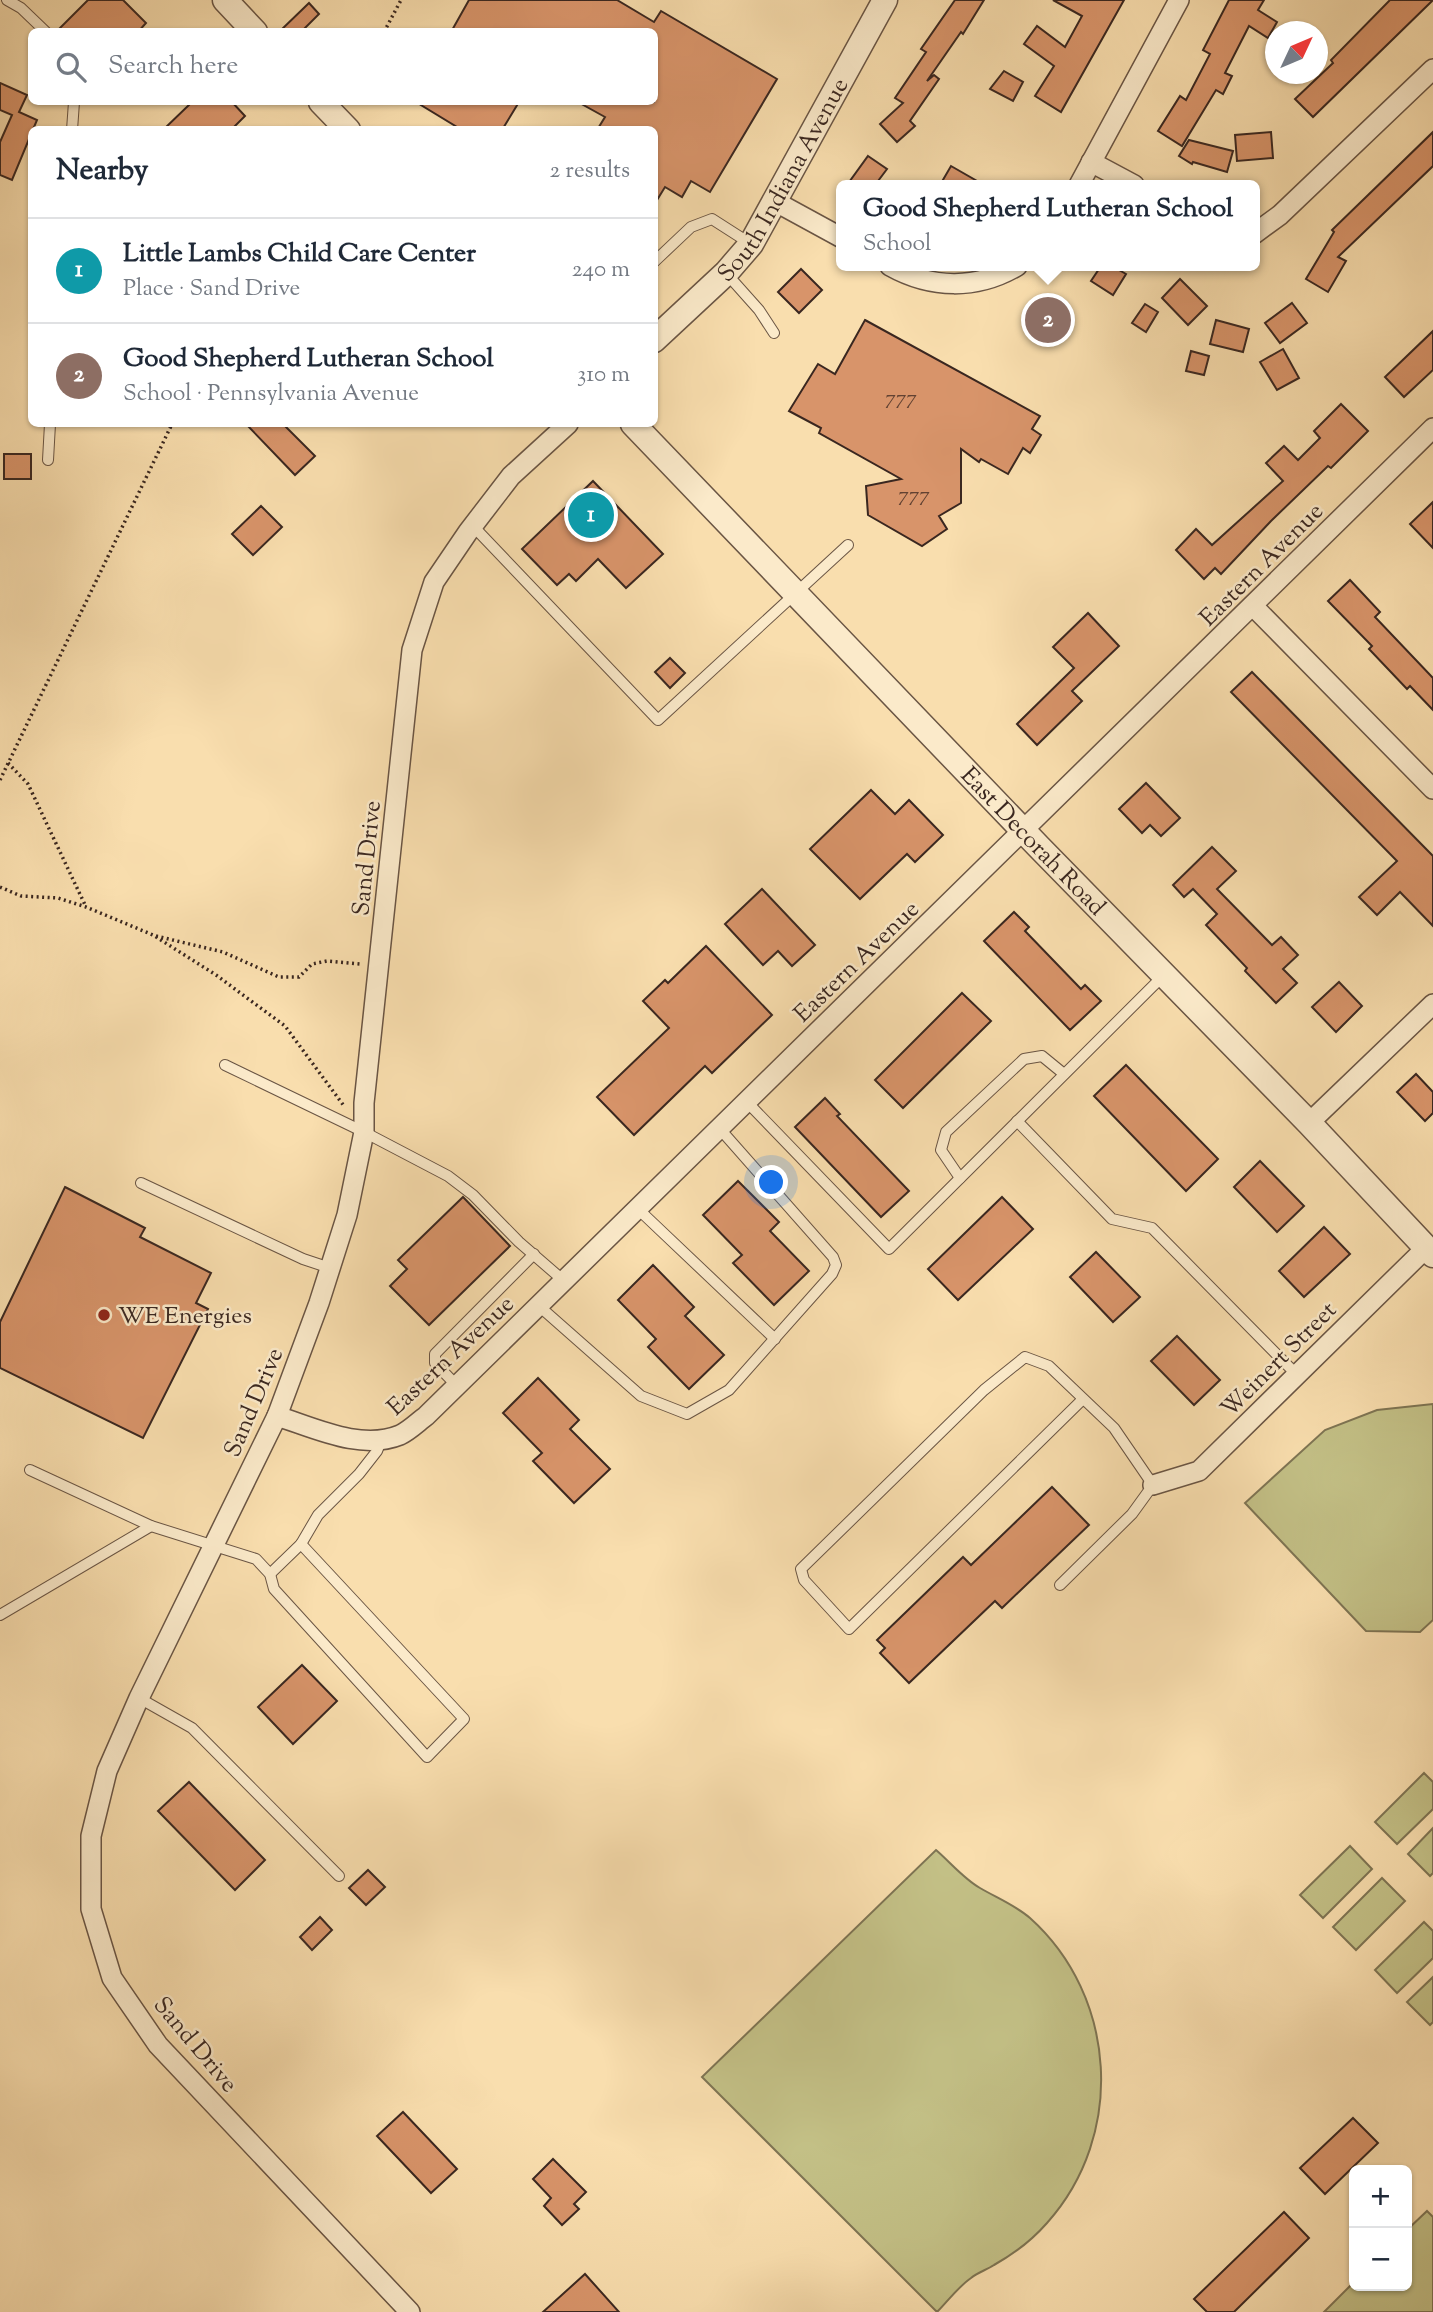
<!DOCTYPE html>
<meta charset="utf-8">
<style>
body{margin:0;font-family:"Sorts Mill Goudy",serif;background:#f2f2f3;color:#1f2937}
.controls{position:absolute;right:21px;bottom:21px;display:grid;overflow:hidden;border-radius:10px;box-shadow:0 2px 5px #0004}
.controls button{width:63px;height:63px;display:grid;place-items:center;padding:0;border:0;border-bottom:2px solid #e0e1e3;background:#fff;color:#1f2937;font:35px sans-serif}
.compass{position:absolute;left:1265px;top:21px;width:63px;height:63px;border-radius:50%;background:#fff;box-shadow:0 2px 5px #0004;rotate:46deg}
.you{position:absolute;left:772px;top:1183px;width:24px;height:24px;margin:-18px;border:5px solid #fff;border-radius:50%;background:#1a73e8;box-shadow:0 0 0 10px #1a73e833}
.badge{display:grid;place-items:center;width:46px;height:46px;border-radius:50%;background:#2563eb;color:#fff;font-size:23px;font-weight:700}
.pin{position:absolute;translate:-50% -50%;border:4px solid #fff;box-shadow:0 2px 7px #0006}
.popup{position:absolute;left:836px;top:180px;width:424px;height:91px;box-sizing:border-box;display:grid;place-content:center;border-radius:10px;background:#fff;filter:drop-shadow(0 2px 5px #0005);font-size:23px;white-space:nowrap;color:#747a83}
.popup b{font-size:26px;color:#1f2937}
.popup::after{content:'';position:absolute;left:50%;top:100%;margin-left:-14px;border:14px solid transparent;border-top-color:#fff}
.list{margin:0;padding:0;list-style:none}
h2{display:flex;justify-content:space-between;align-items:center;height:91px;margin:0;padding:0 28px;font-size:30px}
h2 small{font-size:23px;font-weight:400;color:#747a83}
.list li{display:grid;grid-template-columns:46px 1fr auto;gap:21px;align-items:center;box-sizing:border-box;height:105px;padding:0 28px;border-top:2px solid #e0e1e3}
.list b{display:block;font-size:26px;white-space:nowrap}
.list p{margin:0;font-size:23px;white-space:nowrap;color:#747a83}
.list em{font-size:23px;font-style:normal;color:#747a83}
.icon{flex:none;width:38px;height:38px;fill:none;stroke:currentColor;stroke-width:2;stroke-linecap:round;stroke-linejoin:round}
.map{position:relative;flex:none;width:1433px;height:2312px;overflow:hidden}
.search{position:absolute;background:#fff;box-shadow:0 2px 5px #0004;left:28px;top:28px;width:630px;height:77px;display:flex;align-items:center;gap:18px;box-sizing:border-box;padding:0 24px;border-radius:10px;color:#747a83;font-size:26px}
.panel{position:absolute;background:#fff;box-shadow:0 2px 5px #0004;left:28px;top:126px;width:630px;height:301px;border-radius:10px}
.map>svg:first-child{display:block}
</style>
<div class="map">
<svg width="1433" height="2312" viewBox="0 0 1433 2312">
<rect width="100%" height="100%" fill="#f9deae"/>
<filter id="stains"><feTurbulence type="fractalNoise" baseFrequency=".00286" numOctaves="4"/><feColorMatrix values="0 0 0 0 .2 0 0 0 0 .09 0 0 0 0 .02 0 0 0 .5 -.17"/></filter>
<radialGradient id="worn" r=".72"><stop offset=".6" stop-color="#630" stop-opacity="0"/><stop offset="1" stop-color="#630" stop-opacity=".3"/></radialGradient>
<!-- green -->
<g fill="#c3c086" stroke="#7e7453" stroke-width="2">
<polygon points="1433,1404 1433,1620 1420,1632 1366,1631 1245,1503 1325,1430 1377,1410"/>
<polygon points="1424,1773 1433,1782 1433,1809 1397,1844 1375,1822"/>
<polygon points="1433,1828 1433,1873 1430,1876 1408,1854"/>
<polygon points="1350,1846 1372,1869 1323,1918 1300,1895"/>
<path d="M936,1850C950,1862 964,1879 980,1888C997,1898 1015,1905 1030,1918C1117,1996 1126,2135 1047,2223C1032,2240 1014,2254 994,2265C986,2270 977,2273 971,2278C958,2287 948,2301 937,2312L702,2077Z"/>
<polygon points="1382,1878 1405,1901 1356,1950 1333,1927"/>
<polygon points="1424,1922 1433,1931 1433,1958 1397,1993 1375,1970"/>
<polygon points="1433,1977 1433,2022 1430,2025 1407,2002"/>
<polygon points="1427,2211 1433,2217 1433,2312 1324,2312 1354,2282 1354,2286 1407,2286 1407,2230"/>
</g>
<!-- building -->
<g fill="#d8946a" stroke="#3a2720" stroke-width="2">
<polygon points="88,0 123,0 146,23 138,32 56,32"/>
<polygon points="469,0 617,0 654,22 661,11 777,79 710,192 691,181 682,197 665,187 654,205 654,130 597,130 605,117 578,102 654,102 654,32 451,32"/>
<polygon points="955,0 984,0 963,34 961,32 927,81 934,75 939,79 910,121 915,126 897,142 880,124 903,103 895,98 926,52 921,49"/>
<polygon points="1053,0 1124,0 1061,112 1035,96 1054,66 1024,44 1037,26 1065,47 1082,16"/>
<polygon points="1229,0 1264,0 1258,10 1277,22 1268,38 1249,26 1225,73 1232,76 1223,94 1216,90 1182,146 1158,131 1180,96 1186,100 1210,54 1203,50"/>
<polygon points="1390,0 1433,0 1313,117 1295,99 1333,63 1331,60"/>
<polygon points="309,3 319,14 301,32 279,32"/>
<polygon points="1004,71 1023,82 1013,101 990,89"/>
<polygon points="0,83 27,95 19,112 37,120 12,180 0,175 0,142 12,115 0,110"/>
<polygon points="192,102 232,102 245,116 231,130 163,130"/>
<polygon points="416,102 519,102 502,130 462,130"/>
<polygon points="1271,132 1273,158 1237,161 1235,135"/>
<polygon points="1433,132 1433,166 1338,257 1346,261 1328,292 1306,279 1334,232 1332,230"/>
<polygon points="1189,140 1233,151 1227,172 1193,162 1192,164 1179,156"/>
<polygon points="868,156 887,169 875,185 847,185"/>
<polygon points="951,166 984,185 940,185"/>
<polygon points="1101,266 1112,266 1126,274 1113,295 1091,281"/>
<polygon points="801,269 822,290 799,313 778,292"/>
<polygon points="1180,279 1207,306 1188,325 1162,298"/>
<polygon points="1292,303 1307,323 1280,343 1265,323"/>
<polygon points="1145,304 1158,312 1146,332 1132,323"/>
<polygon points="865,320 1040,416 1032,429 1041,435 1030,453 1023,448 1008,474 981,459 979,462 961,449 961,503 939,516 947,529 922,546 868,515 866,486 901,479 819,433 821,428 789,411 818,364 835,374"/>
<polygon points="1216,320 1249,329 1243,352 1210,344"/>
<polygon points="1433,331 1433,370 1404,397 1385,377"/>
<polygon points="1283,349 1299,378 1277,390 1260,362"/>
<polygon points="1191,351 1209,356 1204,375 1186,371"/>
<polygon points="1341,404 1368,431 1331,468 1328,466 1271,521 1221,574 1215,568 1204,579 1176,550 1196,529 1212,545 1283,481 1266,463 1284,446 1298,460 1320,438 1314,431"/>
<polygon points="246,424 283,424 315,456 295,475"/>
<rect x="4" y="454" width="27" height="25"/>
<polygon points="593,481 663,554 626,588 598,559 576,581 569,574 557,585 522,549"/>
<polygon points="1433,502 1433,548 1410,524"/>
<polygon points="261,506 282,527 253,555 232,534"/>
<polygon points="1350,580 1380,612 1375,617 1433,678 1433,710 1410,686 1407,689 1369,649 1372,646 1328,601"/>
<polygon points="1088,613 1119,646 1072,691 1082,701 1037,745 1017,724 1074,668 1053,647"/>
<polygon points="670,658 685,673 670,688 655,672"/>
<polygon points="1252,672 1433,856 1433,926 1400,892 1377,915 1359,897 1397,861 1231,692"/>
<polygon points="1146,783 1180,818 1161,836 1150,825 1142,833 1119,809"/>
<polygon points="871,790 895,814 909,800 943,835 915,862 907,854 860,899 810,849"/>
<polygon points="1212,847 1236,871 1217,889 1272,945 1281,937 1298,955 1283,969 1297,983 1276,1003 1245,971 1247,968 1206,925 1217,914 1193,889 1184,897 1173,885"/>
<polygon points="762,889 815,945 792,966 778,951 763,965 725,924"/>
<polygon points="1014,912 1029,927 1025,931 1081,989 1085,985 1101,1001 1070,1030 984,941"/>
<polygon points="706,946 772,1015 712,1073 705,1066 634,1135 597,1097 669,1028 643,1001 665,980 668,983"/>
<polygon points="1339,982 1362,1006 1336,1032 1312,1007"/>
<polygon points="962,993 991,1021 903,1108 875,1080"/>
<polygon points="1126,1065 1218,1159 1186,1191 1094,1096"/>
<polygon points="1416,1074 1433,1092 1433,1113 1425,1121 1397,1092"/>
<polygon points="825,1098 840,1114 837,1116 909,1191 881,1217 795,1127"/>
<polygon points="1260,1161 1304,1206 1277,1232 1234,1187"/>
<polygon points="738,1181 779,1222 770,1231 809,1271 774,1305 733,1263 742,1255 703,1215"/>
<polygon points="65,1187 145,1228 140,1237 211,1273 196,1303 208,1309 143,1438 0,1368 0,1322"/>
<polygon points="463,1197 510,1246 429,1325 390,1286 407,1269 398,1260"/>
<polygon points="1002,1197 1033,1229 958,1300 928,1269"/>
<polygon points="1324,1227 1350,1254 1304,1297 1279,1271"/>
<polygon points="1096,1252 1140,1297 1113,1322 1070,1277"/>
<polygon points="653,1265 694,1307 685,1316 724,1355 689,1389 648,1347 656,1339 618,1300"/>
<polygon points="1177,1336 1220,1380 1194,1405 1151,1361"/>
<polygon points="538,1378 579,1420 570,1429 610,1469 574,1503 533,1461 542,1453 503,1413"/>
<polygon points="1052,1487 1089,1525 1002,1608 995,1601 909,1683 880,1653 885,1648 877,1640 963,1557 971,1565"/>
<polygon points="302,1665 337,1701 293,1744 258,1707"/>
<polygon points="189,1782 265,1860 235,1890 158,1811"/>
<polygon points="368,1870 385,1887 366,1905 349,1888"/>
<polygon points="320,1917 332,1930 312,1950 300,1937"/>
<polygon points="403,2112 457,2169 431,2193 377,2136"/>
<polygon points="1353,2118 1378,2143 1325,2194 1300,2168"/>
<polygon points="553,2159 586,2192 574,2204 579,2209 562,2225 544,2206 551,2198 533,2179"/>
<polygon points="1284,2212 1309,2238 1234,2312 1207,2312 1194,2299"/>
<polygon points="585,2274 619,2312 543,2312"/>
</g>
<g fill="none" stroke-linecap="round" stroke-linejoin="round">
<!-- service casing -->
<g stroke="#6a5544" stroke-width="12">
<g id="service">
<polyline points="7,0 21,8 46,32"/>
<polyline points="72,130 74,102"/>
<polyline points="654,262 691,227 712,219 751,244"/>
<polyline points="726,273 759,310 774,333"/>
<polyline points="48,460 50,424"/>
<polyline points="473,526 658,720 848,545"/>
<polyline points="225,1065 364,1132 448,1176 473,1195 519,1242 564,1281"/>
<polyline points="747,1102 889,1249 1163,976"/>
<polyline points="1017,1121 1112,1219 1152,1228 1297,1375"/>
<polyline points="960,1178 941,1150 946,1132 1024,1059 1042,1056 1064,1074"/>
<polyline points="141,1183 303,1259 330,1268"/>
<polyline points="638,1209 775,1339"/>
<polyline points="539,1306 641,1396 687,1414 729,1390 832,1274 836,1265 833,1257 720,1129"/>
<polyline points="457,1386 435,1363 435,1354 534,1254"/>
<polyline points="30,1470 151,1526 256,1559 270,1574 274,1589 427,1757 464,1719 301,1544"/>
<polyline points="270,1574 301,1544 318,1515 359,1474 377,1451 381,1441"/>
<polyline points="1060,1585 1132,1514 1153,1485 1114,1428 1049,1366 1025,1357 984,1390 801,1569 804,1580 849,1629 1083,1399"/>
<polyline points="0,1615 151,1526"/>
<polyline points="139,1698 192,1728 339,1876"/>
</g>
</g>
<!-- minor casing -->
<g stroke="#6a5544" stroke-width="22">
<g id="minor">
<polyline points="1091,162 1134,185"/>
<polyline points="1079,185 1179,0"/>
<polyline points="776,202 842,238"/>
<polyline points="1254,234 1280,215 1433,69"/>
<path d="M890,266C931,289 977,290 1017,266"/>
<polyline points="1253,606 1433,789"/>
<polyline points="1309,1123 1433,1004"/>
<path d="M277,1416C315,1428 361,1451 400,1435C409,1431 418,1422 426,1416L1433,428"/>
<polyline points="1153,1485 1199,1471 1426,1248"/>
<polyline points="410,2312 158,2045 112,1978 91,1909 91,1836 107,1771 139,1698 277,1416 319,1303 347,1215 364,1132 364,1103 412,650 434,582 468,532 511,476 568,424"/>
</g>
</g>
<!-- tertiary casing -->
<g stroke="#6a5544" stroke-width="27">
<g id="tertiary">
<polyline points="225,0 255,32"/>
<polyline points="321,102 348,130"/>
<path id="s1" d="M654,340L726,273L751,244L885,0"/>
<path id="s2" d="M633,424L1038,846L1309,1123L1433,1255"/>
</g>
</g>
<!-- path -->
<g stroke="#3a2720" stroke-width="3.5" stroke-dasharray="2 3.5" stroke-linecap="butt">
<polyline points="384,32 401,0"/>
<polyline points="8,763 28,784 86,907"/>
<polyline points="0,780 172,424"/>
<polyline points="0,887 21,896 58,898 86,907 153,935 216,975 285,1026 344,1106"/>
<polyline points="156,936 223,952 279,977 299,977 312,964 327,961 360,964"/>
</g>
<!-- service -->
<use href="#service" stroke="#fbeaca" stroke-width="10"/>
<!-- minor -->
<use href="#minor" stroke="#fbeaca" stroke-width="19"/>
<!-- tertiary -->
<use href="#tertiary" stroke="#fbeaca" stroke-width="24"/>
</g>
<!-- markers -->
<circle fill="#8f2418" stroke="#fbeaca" stroke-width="2.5" cx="104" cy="1315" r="7"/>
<g text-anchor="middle" stroke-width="5" stroke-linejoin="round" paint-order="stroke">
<!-- number labels -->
<g font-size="21" fill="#624232">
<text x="901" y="404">777</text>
<text x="914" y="501">777</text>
</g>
<!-- street labels -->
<g font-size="24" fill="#3a2720" stroke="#fbeaca">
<text dy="8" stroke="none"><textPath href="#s1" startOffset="208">South Indiana Avenue</textPath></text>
<text transform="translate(1261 564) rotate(-45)" y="8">Eastern Avenue</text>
<text dy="8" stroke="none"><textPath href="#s2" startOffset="578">East Decorah Road</textPath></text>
<text transform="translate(366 858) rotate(-84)" y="8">Sand Drive</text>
<text transform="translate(856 961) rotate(-44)" y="8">Eastern Avenue</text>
<text transform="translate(450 1355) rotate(-43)" y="8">Eastern Avenue</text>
<text transform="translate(1278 1359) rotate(-45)" y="8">Weinert Street</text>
<text transform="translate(253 1402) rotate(-67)" y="8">Sand Drive</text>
<text transform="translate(196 2044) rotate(50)" y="8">Sand Drive</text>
</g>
<!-- poi labels -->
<g font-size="24" fill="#3a2720" stroke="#fbeaca" text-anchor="start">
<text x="118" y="1323">WE Energies</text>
</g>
</g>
<rect width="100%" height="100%" filter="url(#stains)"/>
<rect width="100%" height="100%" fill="url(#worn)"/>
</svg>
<div class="controls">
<button>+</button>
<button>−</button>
</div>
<svg class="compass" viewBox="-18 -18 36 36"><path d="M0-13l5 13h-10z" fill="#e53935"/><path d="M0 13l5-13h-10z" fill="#747a83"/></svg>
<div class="you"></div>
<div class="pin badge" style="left:591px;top:515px;background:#0f9aa8">1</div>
<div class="pin badge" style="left:1048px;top:320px;background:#8d6e63">2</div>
<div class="popup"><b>Good Shepherd Lutheran School</b>School</div>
<div class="search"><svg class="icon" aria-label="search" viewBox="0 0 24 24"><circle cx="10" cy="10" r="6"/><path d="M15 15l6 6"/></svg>Search here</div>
<section class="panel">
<h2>Nearby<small>2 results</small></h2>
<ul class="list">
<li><span class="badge" style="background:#0f9aa8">1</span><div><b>Little Lambs Child Care Center</b><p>Place · Sand Drive</p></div><em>240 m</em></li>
<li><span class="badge" style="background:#8d6e63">2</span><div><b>Good Shepherd Lutheran School</b><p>School · Pennsylvania Avenue</p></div><em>310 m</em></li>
</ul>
</section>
</div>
